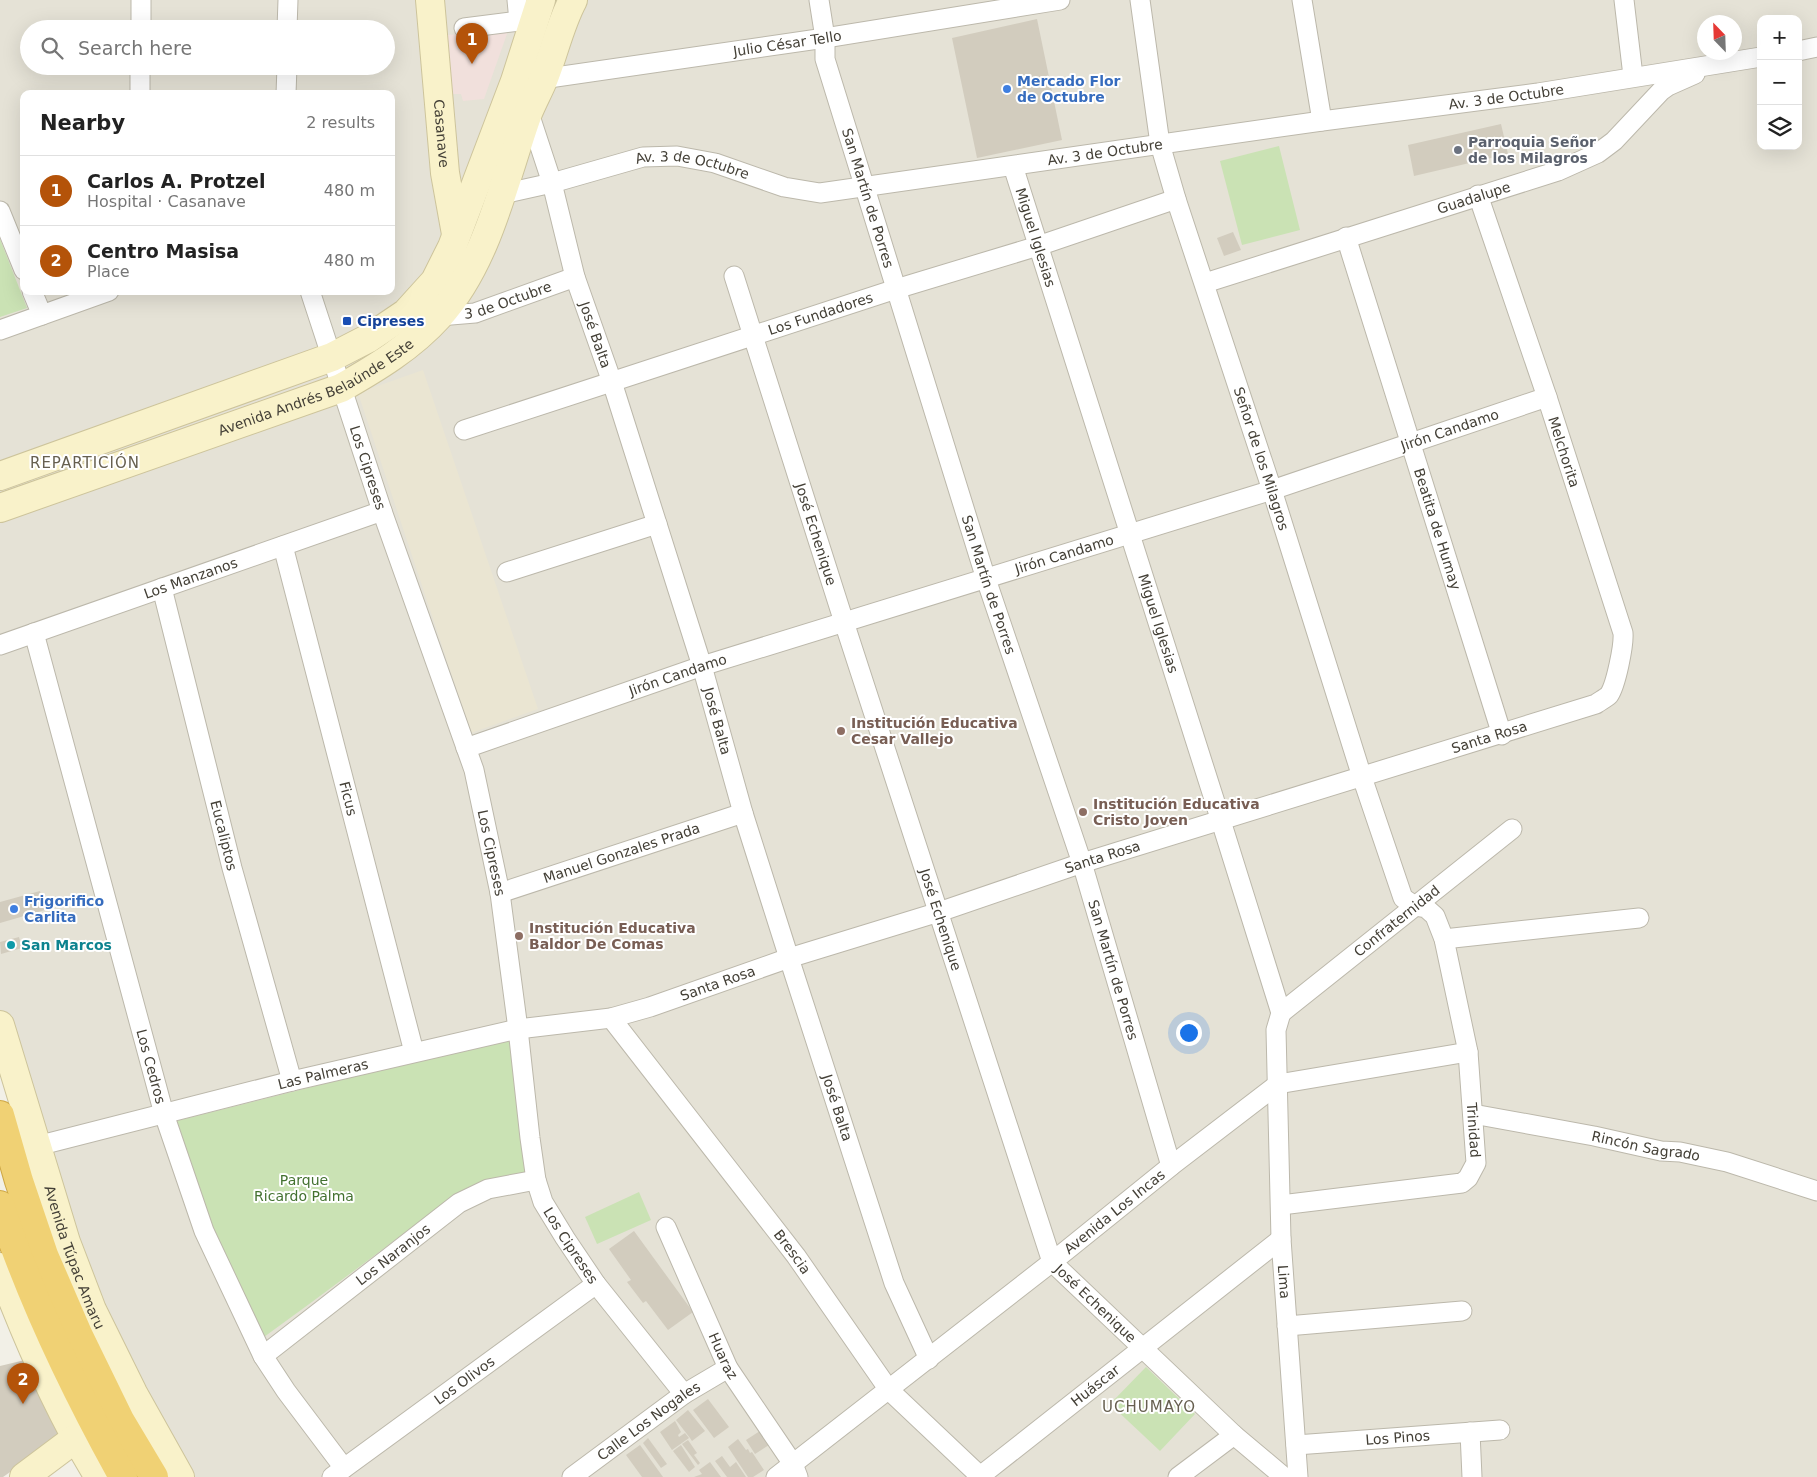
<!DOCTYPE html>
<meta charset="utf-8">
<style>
body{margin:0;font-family:"DejaVu Sans",sans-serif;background:#f6f6f6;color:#222}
.controls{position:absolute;right:15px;top:15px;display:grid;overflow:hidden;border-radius:10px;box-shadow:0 5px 20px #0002}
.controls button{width:45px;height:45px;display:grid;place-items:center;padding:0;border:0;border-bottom:1px solid #e0e0e0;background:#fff;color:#222;font:25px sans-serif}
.compass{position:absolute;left:1697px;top:15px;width:45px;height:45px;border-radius:50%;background:#fff;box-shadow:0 5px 20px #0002;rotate:337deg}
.you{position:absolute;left:1188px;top:1032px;width:18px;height:18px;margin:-12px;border:4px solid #fff;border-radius:50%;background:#1a73e8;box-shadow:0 0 0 8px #1a73e833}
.badge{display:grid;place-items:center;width:32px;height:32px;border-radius:50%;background:#b45309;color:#fff;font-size:16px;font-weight:700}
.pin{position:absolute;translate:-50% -41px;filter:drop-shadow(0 1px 2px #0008)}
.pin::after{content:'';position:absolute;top:26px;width:18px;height:15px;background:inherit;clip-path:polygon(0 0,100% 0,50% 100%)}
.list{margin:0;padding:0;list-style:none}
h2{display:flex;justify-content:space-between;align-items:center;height:65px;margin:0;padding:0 20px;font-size:21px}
h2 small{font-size:16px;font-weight:400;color:#767676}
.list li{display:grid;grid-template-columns:32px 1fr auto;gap:15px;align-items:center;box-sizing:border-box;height:70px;padding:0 20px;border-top:1px solid #e0e0e0}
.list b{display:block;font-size:19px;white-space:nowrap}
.list p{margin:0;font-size:16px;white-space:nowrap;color:#767676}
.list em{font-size:16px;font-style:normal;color:#767676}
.icon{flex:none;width:28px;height:28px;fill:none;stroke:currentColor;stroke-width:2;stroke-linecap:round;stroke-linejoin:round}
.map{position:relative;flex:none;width:1817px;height:1477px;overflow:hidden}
.search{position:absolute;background:#fff;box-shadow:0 5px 20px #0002;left:20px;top:20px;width:375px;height:55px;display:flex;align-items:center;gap:12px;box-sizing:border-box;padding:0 18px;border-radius:28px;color:#767676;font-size:19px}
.panel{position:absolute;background:#fff;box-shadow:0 5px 20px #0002;left:20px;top:90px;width:375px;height:205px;border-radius:10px}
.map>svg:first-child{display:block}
</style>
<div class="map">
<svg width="1817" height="1477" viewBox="0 0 1817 1477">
<rect width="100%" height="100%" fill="#f2f0e7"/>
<!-- residential -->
<path fill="#e5e2d6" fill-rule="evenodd" d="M0,0H1817V1477H173L0,1047ZM1761,19H1798V146H1761ZM1704,22H1734V52H1704ZM29,29H386V66H29ZM24,94H391V291H24Z"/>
<!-- education -->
<polygon fill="#eae5d2" points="423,370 538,709 471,733 358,393"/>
<!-- medical -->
<polygon fill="#f1e0dc" points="508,31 484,99 463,101 461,94 451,94 445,35"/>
<!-- green -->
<g fill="#cae2b4">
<polygon points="1279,146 1300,230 1242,245 1220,161"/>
<polygon points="0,239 27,308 0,317"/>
<path d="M510,1037L527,1172C469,1182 421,1221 375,1255C338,1283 301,1310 264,1337L218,1241L176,1121Z"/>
<polygon points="639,1192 651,1220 597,1244 585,1217"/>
<polygon points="1146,1367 1195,1414 1160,1451 1110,1404"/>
</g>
<!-- building -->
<g fill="#d2ccbe">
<polygon points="1037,19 1062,140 977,158 952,38"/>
<polygon points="1501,124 1508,154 1414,176 1408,145"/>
<polygon points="1233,232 1241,250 1224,256 1217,238"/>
<polygon points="40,891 45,910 0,923 0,902"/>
<polygon points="19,937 22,948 1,954 0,942"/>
<polygon points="634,1231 693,1312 668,1330 646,1301 643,1303 627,1282 631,1280 609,1249"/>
<polygon points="25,1360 60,1437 3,1477 0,1477 0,1366"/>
<polygon points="708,1399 729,1427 714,1438 693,1410"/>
<polygon points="688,1410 705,1431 692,1441 690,1438 692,1436 690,1438 676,1420"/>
<polygon points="675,1421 681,1432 678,1435 679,1437 685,1433 689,1438 672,1450 660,1432"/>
<polygon points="763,1429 772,1443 755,1454 746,1440"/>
<polygon points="648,1438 667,1464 661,1468 643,1443"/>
<polygon points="738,1439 746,1450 748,1449 750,1453 752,1452 764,1470 753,1477 748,1477 728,1447"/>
<polygon points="688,1440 697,1453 694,1455 700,1463 698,1465 682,1444"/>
<polygon points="640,1445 663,1477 642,1477 626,1455"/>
<polygon points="681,1445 695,1467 689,1472 673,1451"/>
<polygon points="722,1456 730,1467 736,1462 746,1477 727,1477 715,1461"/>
<polygon points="710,1462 721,1477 694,1477 702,1474 699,1470"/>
</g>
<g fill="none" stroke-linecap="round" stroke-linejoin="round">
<!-- street casing -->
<g stroke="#bcb8ab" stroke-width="21">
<g id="street">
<polyline points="517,0 519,21 530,27"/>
<path id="s1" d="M819,0L825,38V59L986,579L1082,863L1171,1166"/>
<path id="s2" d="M1140,0L1160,144L1176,199L1272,490L1362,777L1403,898L1415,906L1426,908L1435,916L1444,939L1468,1052L1476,1163L1468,1178L1462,1183L1281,1205"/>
<polyline points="1302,0 1322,121"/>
<polyline points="1624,0 1633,76"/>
<polyline points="464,28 519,21"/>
<polyline points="141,29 141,0"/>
<polyline points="287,29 288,0"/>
<polyline points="1798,51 1817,47"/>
<path id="s3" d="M535,80L825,38L1060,0"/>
<polyline points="140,94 140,66"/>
<polyline points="286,94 287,66"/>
<path id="s4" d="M528,110L552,183L575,277L612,382L702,666L743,813L789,958L894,1283L929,1359"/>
<path id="s5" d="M1013,166L1221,821L1281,1013L1276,1030L1281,1239L1298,1477"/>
<path id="s6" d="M502,194L552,183L643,157L677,156L715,163L784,187L820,193L1322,121L1538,93L1761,57"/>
<polyline points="0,211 24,270"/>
<path id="s7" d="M1346,237L1502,735"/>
<path id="s8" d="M734,276L844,622L1052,1262L1234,1435L1284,1477"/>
<path id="s9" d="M1205,283L1558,171L1598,153L1614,141L1661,91L1668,86L1695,74"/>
<polyline points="32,291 42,315"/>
<path id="s10" d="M310,291L382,511L474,770L500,893L518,1029L530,1138L536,1180L543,1202L565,1238L596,1284L684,1394"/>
<path id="s11" d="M439,316L475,313L575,277"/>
<polyline points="0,330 109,291"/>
<path id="s12" d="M464,430L896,289L1038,246L1176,199"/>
<path id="s13" d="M283,546L414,1052"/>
<polyline points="507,572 657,524"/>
<path id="s14" d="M162,588L232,868L292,1081"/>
<path id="s15" d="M34,633L164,1114L204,1231L263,1356L286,1391L344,1468"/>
<path id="s16" d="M0,645L382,511"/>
<path id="s17" d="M466,748L702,666L1272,490L1547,397"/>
<path id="s18" d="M500,893L743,813"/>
<polyline points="1444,939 1639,918"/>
<path id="s19" d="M1281,1013L1512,829"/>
<path id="s20" d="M611,1018L796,1256L889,1390L981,1477"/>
<path id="s21" d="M1473,1114L1594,1136L1661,1151L1680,1152L1727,1162L1817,1191"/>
<path id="s22" d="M37,1146L292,1081L518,1029L611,1018L650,1007L789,958L939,912L1082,863L1596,704C1600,701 1606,698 1609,695C1616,685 1624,645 1623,633L1547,397L1478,195"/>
<path id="s23" d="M666,1227L728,1368L793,1464L798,1477"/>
<polyline points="1287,1326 1462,1311"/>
<path id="s24" d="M263,1356L459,1203L488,1189L536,1180"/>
<polyline points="1470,1432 1472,1477"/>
<path id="s25" d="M1296,1445L1500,1430"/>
<path id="s26" d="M332,1477L596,1284"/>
<path id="s27" d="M572,1477L684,1394L728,1368"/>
<path id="s28" d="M776,1477L1052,1262L1171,1166L1278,1084L1468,1052"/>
<path id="s29" d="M979,1477L1281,1239"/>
<polyline points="1178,1477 1234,1435"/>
</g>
</g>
<!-- secondary casing -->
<g stroke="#cdc49b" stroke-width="30">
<g id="secondary">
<path id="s30" d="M430,0L445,173L456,234"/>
<polyline points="0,476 332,357 369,338 406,313 435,281 452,247 515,81 541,0"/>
<path id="s31" d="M0,508L341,388C376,368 411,347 439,316C488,262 504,180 528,113C533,101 539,90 544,78C554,53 560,24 573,0"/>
<path id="s32" d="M0,1025L66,1242L92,1310L133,1393L180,1477"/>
<path d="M0,1267C26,1336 60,1414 99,1477"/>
<polyline points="24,1477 76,1438"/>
</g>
</g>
<!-- highway casing -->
<g stroke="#cea745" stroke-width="30">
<g id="highway">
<polyline points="0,1115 19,1181 44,1255 79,1336 120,1420 154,1477"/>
<path d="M0,1205C31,1300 74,1389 123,1477"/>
</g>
</g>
<!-- street -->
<use href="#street" stroke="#fff" stroke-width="19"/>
<!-- secondary -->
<use href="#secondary" stroke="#f9f2ca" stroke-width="28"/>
<!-- highway -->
<use href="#highway" stroke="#f0d174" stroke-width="28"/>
</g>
<!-- markers -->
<g fill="#3f7fe0" stroke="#fff" stroke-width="2">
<circle cx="1007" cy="89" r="5"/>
<circle cx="14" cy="909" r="5"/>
</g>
<circle fill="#6b7280" stroke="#fff" stroke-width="2" cx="1458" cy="150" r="5"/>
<rect fill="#1a4fb4" stroke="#fff" stroke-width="2" x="342" y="316" width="10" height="10" rx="2.5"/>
<g fill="#8d6e63" stroke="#fff" stroke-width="2">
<circle cx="841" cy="731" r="5"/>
<circle cx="1083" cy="812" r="5"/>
<circle cx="519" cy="936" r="5"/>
</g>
<circle fill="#0f9aa8" stroke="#fff" stroke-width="2" cx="11" cy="945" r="5"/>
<g text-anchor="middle" stroke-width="4" stroke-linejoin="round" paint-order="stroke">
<!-- street labels -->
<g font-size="14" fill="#444037" stroke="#fff">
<text dy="5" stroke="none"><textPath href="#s3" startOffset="255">Julio César Tello</textPath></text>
<text dy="5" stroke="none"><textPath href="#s6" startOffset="1021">Av. 3 de Octubre</textPath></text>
<text dy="5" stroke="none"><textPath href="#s30" startOffset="134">Casanave</textPath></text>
<text dy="5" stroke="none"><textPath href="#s6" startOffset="616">Av. 3 de Octubre</textPath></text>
<text dy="5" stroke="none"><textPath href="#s6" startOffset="196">Av. 3 de Octubre</textPath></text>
<text dy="5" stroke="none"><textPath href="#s9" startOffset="282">Guadalupe</textPath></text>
<text dy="5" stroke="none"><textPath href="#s1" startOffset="205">San Martín de Porres</textPath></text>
<text dy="5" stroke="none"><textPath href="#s5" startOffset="75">Miguel Iglesias</textPath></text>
<text dy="5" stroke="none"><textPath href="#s11" startOffset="71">3 de Octubre</textPath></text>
<text dy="5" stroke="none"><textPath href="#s12" startOffset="375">Los Fundadores</textPath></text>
<text dy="5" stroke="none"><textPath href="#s4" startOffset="235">José Balta</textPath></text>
<text dy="5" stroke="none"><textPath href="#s31" startOffset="339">Avenida Andrés Belaúnde Este</textPath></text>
<text dy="5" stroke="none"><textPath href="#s17" startOffset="1034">Jirón Candamo</textPath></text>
<text transform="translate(1564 452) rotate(72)" y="5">Melchorita</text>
<text dy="5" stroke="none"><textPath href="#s2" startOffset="476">Señor de los Milagros</textPath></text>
<text dy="5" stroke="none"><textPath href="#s10" startOffset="186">Los Cipreses</textPath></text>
<text dy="5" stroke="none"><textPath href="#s7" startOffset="306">Beatita de Humay</textPath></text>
<text dy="5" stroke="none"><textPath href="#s8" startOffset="271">José Echenique</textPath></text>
<text dy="5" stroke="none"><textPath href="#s17" startOffset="629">Jirón Candamo</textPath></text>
<text dy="5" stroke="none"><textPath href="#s16" startOffset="202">Los Manzanos</textPath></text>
<text dy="5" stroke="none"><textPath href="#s1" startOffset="610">San Martín de Porres</textPath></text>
<text dy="5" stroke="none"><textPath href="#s5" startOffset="480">Miguel Iglesias</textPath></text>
<text dy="5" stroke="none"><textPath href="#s17" startOffset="224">Jirón Candamo</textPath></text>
<text dy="5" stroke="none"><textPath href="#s4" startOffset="640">José Balta</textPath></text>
<text dy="5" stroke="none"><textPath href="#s22" startOffset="1511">Santa Rosa</textPath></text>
<text dy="5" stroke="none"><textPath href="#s13" startOffset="261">Ficus</textPath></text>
<text dy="5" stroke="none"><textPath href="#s14" startOffset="255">Eucaliptos</textPath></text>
<text dy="5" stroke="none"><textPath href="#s10" startOffset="591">Los Cipreses</textPath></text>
<text dy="5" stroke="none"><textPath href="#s18" startOffset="128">Manuel Gonzales Prada</textPath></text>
<text dy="5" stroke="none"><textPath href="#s22" startOffset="1106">Santa Rosa</textPath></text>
<text dy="5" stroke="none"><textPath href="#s8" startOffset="676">José Echenique</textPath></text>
<text dy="5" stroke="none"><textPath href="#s19" startOffset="148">Confraternidad</textPath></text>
<text dy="5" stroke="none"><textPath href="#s1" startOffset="1015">San Martín de Porres</textPath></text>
<text dy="5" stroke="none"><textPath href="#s22" startOffset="701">Santa Rosa</textPath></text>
<text dy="5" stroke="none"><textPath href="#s15" startOffset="449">Los Cedros</textPath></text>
<text dy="5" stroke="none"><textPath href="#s22" startOffset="295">Las Palmeras</textPath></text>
<text dy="5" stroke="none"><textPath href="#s4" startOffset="1045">José Balta</textPath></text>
<text dy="5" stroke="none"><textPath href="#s2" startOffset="1194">Trinidad</textPath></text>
<text dy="5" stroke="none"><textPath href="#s21" startOffset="176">Rincón Sagrado</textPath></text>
<text dy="5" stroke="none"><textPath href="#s28" startOffset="430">Avenida Los Incas</textPath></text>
<text dy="5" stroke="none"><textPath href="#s10" startOffset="996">Los Cipreses</textPath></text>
<text dy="5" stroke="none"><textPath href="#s20" startOffset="296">Brescia</textPath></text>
<text dy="5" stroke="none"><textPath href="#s24" startOffset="165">Los Naranjos</textPath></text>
<text dy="5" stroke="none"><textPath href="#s32" startOffset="244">Avenida Túpac Amaru</textPath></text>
<text dy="5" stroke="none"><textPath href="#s5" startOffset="1158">Lima</textPath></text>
<text dy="5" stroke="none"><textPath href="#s8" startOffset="1096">José Echenique</textPath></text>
<text dy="5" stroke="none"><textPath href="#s23" startOffset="141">Huaraz</textPath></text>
<text dy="5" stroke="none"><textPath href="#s26" startOffset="164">Los Olivos</textPath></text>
<text dy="5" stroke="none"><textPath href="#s29" startOffset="148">Huáscar</textPath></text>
<text dy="5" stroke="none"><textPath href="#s27" startOffset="95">Calle Los Nogales</textPath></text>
<text dy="5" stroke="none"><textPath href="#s25" startOffset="102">Los Pinos</textPath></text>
</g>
<!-- shop labels -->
<g font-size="14" font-weight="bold" fill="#366cbe" stroke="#fff" text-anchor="start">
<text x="1017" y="86">Mercado Flor<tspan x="1017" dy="16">de Octubre</tspan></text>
<text x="24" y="906">Frigorifico<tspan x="24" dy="16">Carlita</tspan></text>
</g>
<!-- worship labels -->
<g font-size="14" font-weight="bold" fill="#5b616d" stroke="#fff" text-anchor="start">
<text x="1468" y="147">Parroquia Señor<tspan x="1468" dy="16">de los Milagros</tspan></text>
</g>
<!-- transit labels -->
<g font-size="14" font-weight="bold" fill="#164399" stroke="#fff" text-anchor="start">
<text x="357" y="326">Cipreses</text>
</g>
<!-- education labels -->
<g font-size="14" font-weight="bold" fill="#785e54" stroke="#fff" text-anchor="start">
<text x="851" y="728">Institución Educativa<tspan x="851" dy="16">Cesar Vallejo</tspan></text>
<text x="1093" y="809">Institución Educativa<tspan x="1093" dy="16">Cristo Joven</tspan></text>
<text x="529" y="933">Institución Educativa<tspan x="529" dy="16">Baldor De Comas</tspan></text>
</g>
<!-- culture labels -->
<g font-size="14" font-weight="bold" fill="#0d838f" stroke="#fff" text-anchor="start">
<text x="21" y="950">San Marcos</text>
</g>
<!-- park labels -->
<g font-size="14" fill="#437130" stroke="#fff">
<text x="304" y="1185">Parque<tspan x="304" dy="16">Ricardo Palma</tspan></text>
</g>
<!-- neighbourhood labels -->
<g font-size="15" letter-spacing="1" fill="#665f4f" stroke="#fff">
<text x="85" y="468">REPARTICIÓN</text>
<text x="1149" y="1412">UCHUMAYO</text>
</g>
</g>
</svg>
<div class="controls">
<button>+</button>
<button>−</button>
<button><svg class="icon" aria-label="layers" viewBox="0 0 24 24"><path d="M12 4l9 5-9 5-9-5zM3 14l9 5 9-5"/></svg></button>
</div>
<svg class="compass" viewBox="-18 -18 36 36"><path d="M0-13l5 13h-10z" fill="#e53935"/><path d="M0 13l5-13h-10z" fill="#767676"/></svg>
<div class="you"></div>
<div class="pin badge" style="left:472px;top:64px">1</div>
<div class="pin badge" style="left:23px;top:1404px">2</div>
<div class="search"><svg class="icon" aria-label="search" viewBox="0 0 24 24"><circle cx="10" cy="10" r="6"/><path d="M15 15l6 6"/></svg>Search here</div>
<section class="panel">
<h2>Nearby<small>2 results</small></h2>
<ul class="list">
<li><span class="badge">1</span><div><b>Carlos A. Protzel</b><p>Hospital · Casanave</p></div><em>480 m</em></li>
<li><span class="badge">2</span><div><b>Centro Masisa</b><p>Place</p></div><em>480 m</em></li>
</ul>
</section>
</div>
